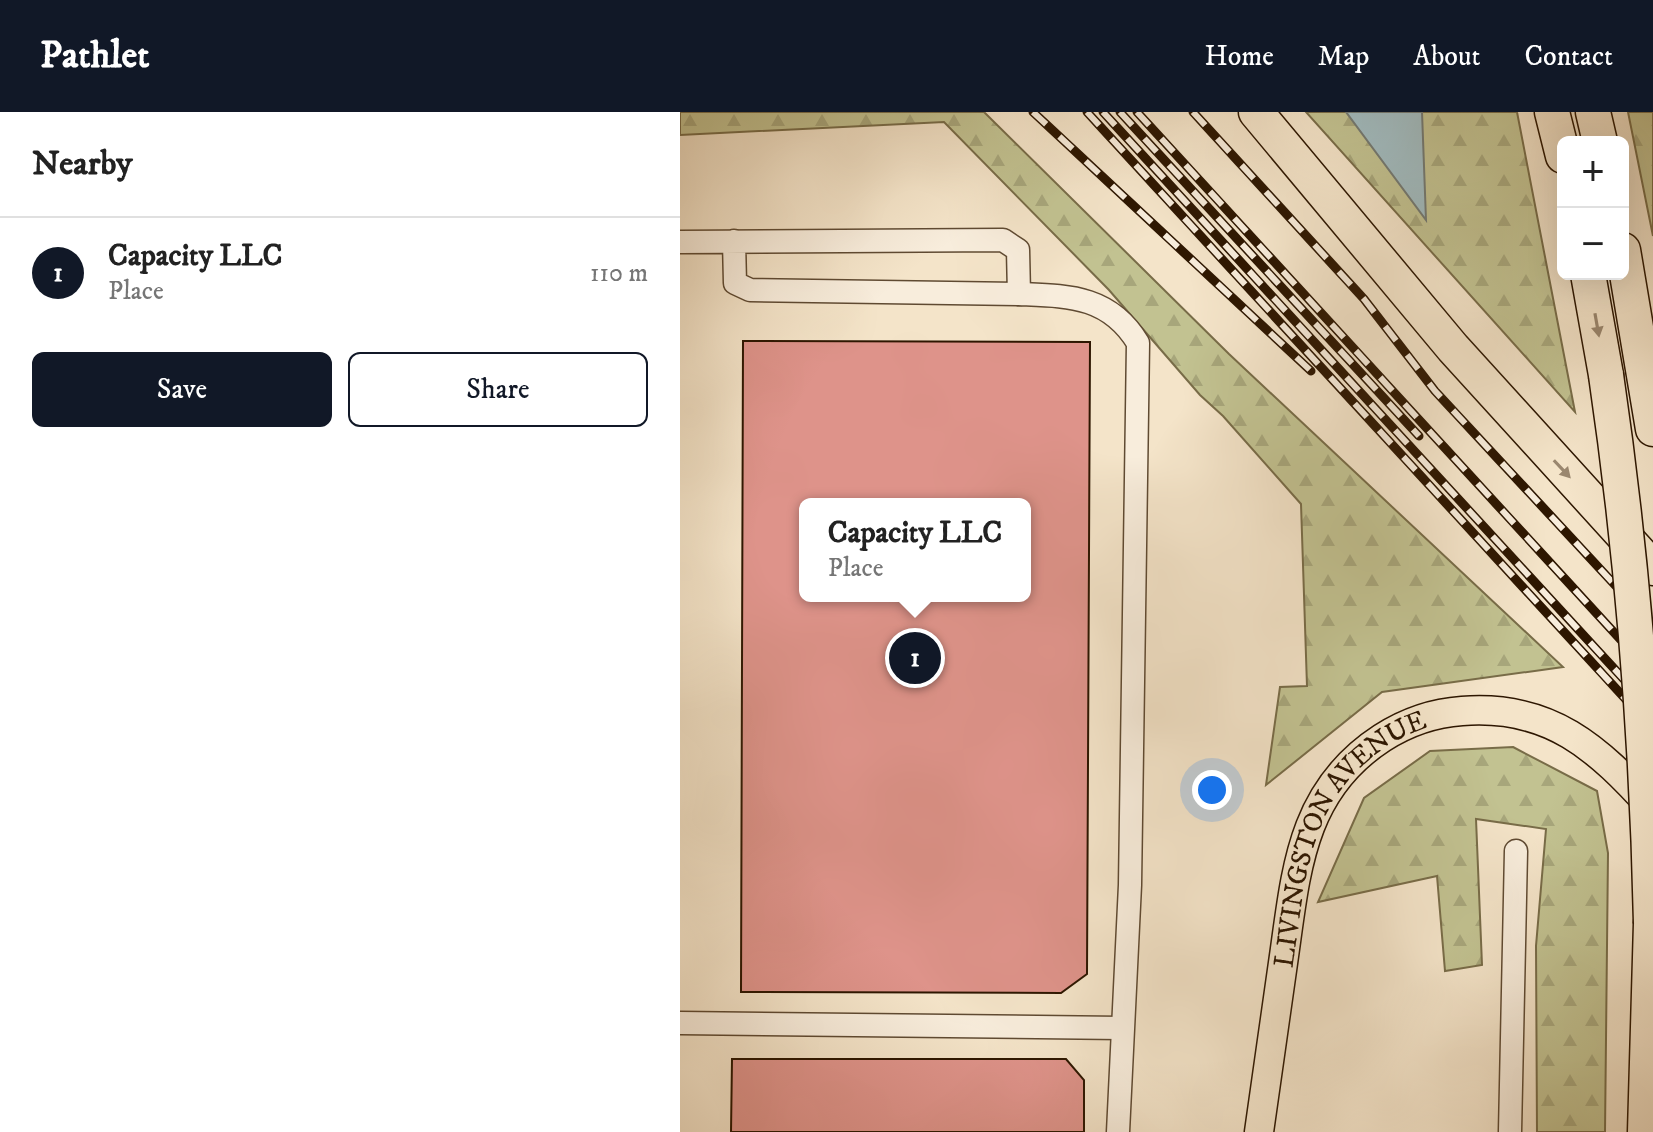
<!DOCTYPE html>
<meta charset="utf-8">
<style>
body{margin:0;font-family:"IM FELL DW Pica",serif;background:#f6f6f6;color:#222}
.controls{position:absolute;right:24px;top:24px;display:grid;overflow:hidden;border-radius:12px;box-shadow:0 8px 32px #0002}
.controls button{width:72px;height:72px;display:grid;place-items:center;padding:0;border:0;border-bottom:2px solid #e0e0e0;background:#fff;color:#222;font:40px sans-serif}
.you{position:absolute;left:532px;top:678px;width:28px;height:28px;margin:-20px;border:6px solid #fff;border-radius:50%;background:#1a73e8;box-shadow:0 0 0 12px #1a73e833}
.badge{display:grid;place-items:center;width:52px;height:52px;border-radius:50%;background:#111827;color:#fff;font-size:26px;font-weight:700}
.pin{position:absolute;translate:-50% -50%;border:4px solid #fff;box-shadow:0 2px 8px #0006}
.popup{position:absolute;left:119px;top:386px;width:232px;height:104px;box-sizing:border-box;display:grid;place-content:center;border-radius:12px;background:#fff;filter:drop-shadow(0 2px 6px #0005);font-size:26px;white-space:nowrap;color:#767676}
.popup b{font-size:30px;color:#222}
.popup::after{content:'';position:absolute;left:50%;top:100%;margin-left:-16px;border:16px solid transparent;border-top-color:#fff}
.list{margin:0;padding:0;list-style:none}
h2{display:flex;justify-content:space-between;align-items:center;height:104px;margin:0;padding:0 32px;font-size:34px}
h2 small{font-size:26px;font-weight:400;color:#767676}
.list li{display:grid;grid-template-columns:52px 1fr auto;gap:24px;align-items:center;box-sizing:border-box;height:112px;padding:0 32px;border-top:2px solid #e0e0e0}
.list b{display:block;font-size:30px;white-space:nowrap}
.list p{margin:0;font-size:26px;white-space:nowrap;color:#767676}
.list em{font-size:26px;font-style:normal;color:#767676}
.actions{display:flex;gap:16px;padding:24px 32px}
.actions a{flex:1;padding:18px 0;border:2px solid #111827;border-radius:12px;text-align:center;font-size:28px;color:#111827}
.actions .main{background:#111827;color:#fff}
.map{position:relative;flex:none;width:973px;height:1020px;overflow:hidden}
header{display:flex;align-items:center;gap:48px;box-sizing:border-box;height:112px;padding:0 40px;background:#111827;color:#fff}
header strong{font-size:38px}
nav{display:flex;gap:44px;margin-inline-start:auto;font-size:28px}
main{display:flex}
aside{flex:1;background:#fff}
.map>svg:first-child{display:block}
</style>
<header>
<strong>Pathlet</strong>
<nav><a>Home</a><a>Map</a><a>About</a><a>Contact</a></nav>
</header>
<main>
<aside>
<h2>Nearby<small></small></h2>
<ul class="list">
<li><span class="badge">1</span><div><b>Capacity LLC</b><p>Place</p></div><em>110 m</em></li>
</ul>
<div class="actions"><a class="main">Save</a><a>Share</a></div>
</aside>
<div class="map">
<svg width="973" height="1020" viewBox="0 0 973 1020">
<defs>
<pattern id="forest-firs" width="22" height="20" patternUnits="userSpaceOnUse" patternTransform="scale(2)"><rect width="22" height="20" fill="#c2c291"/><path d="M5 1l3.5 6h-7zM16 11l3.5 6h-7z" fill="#a7a67b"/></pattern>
</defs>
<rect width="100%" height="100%" fill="#f4e4c9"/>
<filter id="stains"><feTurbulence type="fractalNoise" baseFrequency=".0025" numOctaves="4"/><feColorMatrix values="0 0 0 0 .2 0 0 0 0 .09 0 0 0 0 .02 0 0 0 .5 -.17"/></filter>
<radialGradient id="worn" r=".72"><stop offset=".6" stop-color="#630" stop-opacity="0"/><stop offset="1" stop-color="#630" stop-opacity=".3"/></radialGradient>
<!-- forest -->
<g fill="url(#forest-firs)" stroke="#786c48" stroke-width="2">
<polygon points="0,0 304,0 549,242 883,555 702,580 586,673 600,575 627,574 621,392 543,304 520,283 429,178 264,10 0,23"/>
<polygon points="626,0 837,0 895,300"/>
<polygon points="948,0 973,0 973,124"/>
<polygon points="833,635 917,679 928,741 925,1020 857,1020 856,834 866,717 796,707 802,853 765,859 757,764 638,790 684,686 750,639"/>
</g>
<!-- water -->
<polygon fill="#a1bcc1" stroke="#737a74" stroke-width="2" points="666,0 742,0 746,108"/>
<!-- building -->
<g fill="#de938a" stroke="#2d1600" stroke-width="2" fill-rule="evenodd">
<path d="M63,229L410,230L407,862L381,881L61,880ZM125,392H345V484H125Z"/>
<polygon points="52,947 386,947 404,968 404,1020 51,1020"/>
</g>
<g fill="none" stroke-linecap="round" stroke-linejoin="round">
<!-- minor casing -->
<g stroke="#5f4a32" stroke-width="25">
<g id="minor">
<polyline points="0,130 323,128 338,138 339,182 70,178 55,171 54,129"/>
<path d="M339,182C387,184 429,183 458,231L450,773L438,1020"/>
<polyline points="0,911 442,916"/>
<polyline points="830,1020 836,739"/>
</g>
</g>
<!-- major casing -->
<g stroke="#2d1600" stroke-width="31">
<g id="major">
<path id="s1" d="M579,1020C587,964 595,907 603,851C616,762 619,680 702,626C727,610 752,601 782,599C870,592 918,636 973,697"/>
</g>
</g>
<!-- highway casing -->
<g stroke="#2d1600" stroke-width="37">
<g id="highway">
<polyline points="576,0 773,236 973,456"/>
<polyline points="872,0 883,44"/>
<polyline points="913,0 920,30"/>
<polyline points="943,138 973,317"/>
<polyline points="908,162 926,263"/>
<polyline points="965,1020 971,811"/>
</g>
</g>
<!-- minor -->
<use href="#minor" stroke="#f8eddc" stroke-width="22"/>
<!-- major -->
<use href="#major" stroke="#f4e4c9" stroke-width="28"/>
<!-- highway -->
<use href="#highway" stroke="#f4e4c9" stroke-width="34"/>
<!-- rail casing -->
<g stroke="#2d1600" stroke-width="9">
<g id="rail">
<polyline points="353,0 631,259"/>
<polyline points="407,0 973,617"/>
<polyline points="423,0 973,599"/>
<polyline points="440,0 739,324"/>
<polyline points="457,0 973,563"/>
<polyline points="513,0 684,187 755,279 973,514"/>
</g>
</g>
<!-- rail -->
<use href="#rail" stroke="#f8eddc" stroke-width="6" stroke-dasharray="18" stroke-linecap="butt"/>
<!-- highway-bridge casing -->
<g stroke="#2d1600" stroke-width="37" stroke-linecap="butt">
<path id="highway-bridge" d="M926,263C953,447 967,625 971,811"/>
</g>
<!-- highway-bridge -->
<use href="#highway-bridge" stroke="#f4e4c9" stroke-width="34"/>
</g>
<!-- one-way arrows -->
<defs><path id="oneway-solid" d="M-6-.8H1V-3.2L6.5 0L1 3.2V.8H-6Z" transform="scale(2)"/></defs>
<g fill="#9a876f">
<use href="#oneway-solid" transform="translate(917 213) rotate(80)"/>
<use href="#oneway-solid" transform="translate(882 357) rotate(47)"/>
</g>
<g text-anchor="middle" stroke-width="6" stroke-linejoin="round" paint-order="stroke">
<!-- street labels -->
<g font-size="28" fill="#2d1600" stroke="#f8eddc">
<text dy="10" stroke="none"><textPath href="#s1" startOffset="320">LIVINGSTON AVENUE</textPath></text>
</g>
</g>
<rect width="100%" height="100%" filter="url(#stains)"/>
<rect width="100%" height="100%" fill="url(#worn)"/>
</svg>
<div class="controls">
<button>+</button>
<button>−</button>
</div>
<div class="you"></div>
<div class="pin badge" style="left:235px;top:546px">1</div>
<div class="popup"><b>Capacity LLC</b>Place</div>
</div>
</main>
